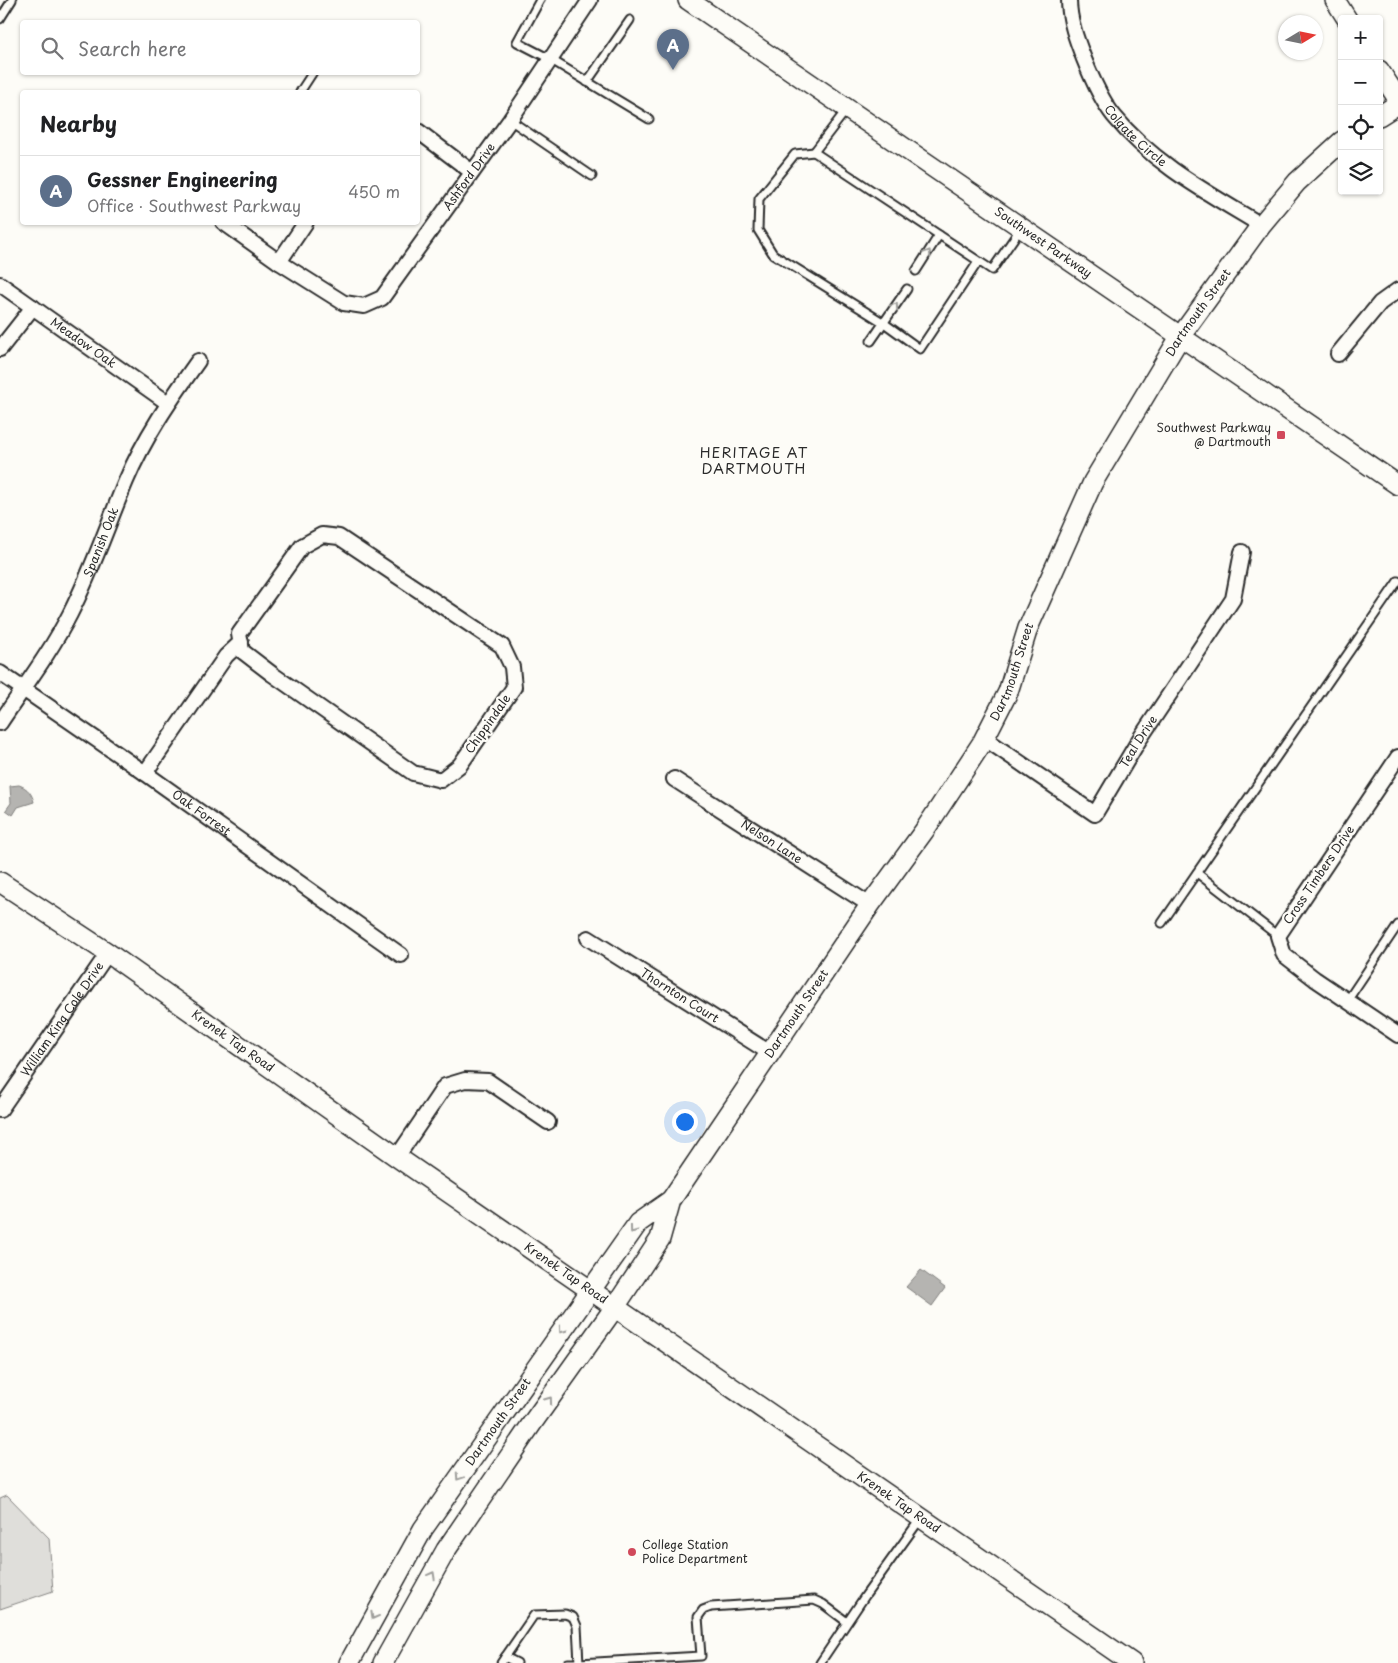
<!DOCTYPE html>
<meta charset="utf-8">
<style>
body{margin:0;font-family:"Playpen Sans",sans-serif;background:#f2f2f2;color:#202124}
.controls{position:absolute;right:15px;top:15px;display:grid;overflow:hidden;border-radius:5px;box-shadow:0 1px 4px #0004}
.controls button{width:45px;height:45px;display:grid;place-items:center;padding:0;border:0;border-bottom:1px solid #e0e0e0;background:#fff;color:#202124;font:25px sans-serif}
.compass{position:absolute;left:1278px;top:15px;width:45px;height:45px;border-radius:50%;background:#fff;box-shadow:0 1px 4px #0004;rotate:80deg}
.you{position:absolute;left:684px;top:1121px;width:18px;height:18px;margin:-12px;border:4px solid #fff;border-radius:50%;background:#1a73e8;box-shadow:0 0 0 8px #1a73e833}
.badge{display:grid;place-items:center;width:32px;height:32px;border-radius:50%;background:#d1495b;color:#fff;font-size:16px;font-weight:700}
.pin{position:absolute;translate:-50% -41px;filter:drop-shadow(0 1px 2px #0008)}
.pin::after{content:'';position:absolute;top:26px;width:18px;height:15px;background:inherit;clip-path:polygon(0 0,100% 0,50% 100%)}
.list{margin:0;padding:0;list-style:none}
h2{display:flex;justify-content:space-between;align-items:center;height:65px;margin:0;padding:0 20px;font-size:21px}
h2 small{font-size:16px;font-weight:400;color:#757577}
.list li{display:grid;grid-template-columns:32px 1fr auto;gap:15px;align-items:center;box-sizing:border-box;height:70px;padding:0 20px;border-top:1px solid #e0e0e0}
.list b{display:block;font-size:19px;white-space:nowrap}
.list p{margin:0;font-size:16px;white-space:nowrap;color:#757577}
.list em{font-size:16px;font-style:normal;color:#757577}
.icon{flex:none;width:28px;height:28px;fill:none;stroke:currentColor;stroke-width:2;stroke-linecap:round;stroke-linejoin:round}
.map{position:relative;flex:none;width:1398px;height:1663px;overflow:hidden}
.search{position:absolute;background:#fff;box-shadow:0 1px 4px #0004;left:20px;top:20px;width:400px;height:55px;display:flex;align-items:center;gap:12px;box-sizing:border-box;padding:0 18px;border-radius:5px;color:#757577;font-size:19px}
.panel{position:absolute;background:#fff;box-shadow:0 1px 4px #0004;left:20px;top:90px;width:400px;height:135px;border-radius:5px}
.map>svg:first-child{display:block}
</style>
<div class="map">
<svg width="1398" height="1663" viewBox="0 0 1398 1663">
<rect width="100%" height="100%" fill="#fdfcf7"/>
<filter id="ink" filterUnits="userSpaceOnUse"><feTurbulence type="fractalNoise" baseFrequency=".02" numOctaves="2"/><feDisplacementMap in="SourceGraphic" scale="10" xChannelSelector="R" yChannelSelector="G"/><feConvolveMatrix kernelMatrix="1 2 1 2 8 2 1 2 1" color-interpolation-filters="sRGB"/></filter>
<g filter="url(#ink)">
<!-- green -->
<polygon fill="#dfdeda" stroke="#858482" points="7,1495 49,1538 53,1591 0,1609 0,1498"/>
<!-- water -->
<g fill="#b5b4b1" stroke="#7e7d7b">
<path d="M19,785C28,788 32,794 34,802L18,807L13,815L6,810L11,803L10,786Z"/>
<polygon points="921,1270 945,1288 932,1306 906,1287"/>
</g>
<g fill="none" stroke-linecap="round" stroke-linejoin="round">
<!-- lane casing -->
<g stroke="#2b2b2b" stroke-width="11">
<g id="lane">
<polyline points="540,0 517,42 550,59 649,119"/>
<polyline points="0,19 12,0"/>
<polyline points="587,82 630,20"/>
<polyline points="300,92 313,72"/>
<polyline points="847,109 814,152 992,270 1021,228"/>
<polyline points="510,120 592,176"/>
<polyline points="814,152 795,154 759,199 758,230 773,254 884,323 920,349 978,262"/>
<polyline points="916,271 939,235"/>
<polyline points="871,341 907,289"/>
<polyline points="1197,873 1278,936"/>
<polyline points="1162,923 1398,581"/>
<polyline points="1347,1001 1398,925"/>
<polyline points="505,1657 517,1663"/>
<polyline points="501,1663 534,1615 565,1614 573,1617 577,1626 579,1663 568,1663"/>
<polyline points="579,1663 701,1656 698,1617 703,1610 711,1607 814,1600 823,1604 847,1622"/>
<polyline points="820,1663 865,1596 921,1518"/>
</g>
</g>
<!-- street casing -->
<g stroke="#2b2b2b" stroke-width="18">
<g id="street">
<path id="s1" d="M1069,0C1069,20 1077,41 1084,59C1092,79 1101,100 1114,116C1153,164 1210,194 1261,225"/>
<polyline points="418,131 472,172"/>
<path id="s2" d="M223,222L279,262L344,303L364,306L382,298L510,120L590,0"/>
<polyline points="279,262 306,222"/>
<path id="s3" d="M0,284L168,403"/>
<polyline points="0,349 33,307"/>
<polyline points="1338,354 1380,303 1398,290"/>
<polygon points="322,535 339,537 502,646 512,667 514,687 460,765 441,780 413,773 272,674 242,651 239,634 302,546"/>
<path id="s4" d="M0,673L145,773L401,955"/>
<path id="s5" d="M0,723C24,687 50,653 70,614C92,571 107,526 126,481C144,438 171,399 198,361"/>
<path id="s6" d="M984,738L1095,814L1139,740L1233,599L1242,552"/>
<polyline points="1398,757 1278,936 1284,955 1315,979 1398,1035"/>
<polyline points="145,773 226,656 241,642"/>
<path id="s7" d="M674,779L870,905"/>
<path id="s8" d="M588,938L770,1053"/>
<path id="s9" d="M0,1110L108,953"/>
<polyline points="397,1157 445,1086 465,1080 488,1081 548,1122"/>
</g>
</g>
<!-- secondary casing -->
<g stroke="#2b2b2b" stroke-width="22">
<g id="secondary">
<path id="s10" d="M688,0L1398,485"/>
<polyline points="1335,0 1347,19"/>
<polyline points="1379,70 1398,99"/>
<polyline points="1379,116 1398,104"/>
<path id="s11" d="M0,882L108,953L397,1157L1132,1663"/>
<path id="s12" d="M349,1663L423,1529L638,1223L671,1200"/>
<path id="s13" d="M383,1663L446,1550L533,1422L615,1307L660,1239L671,1200L870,905L924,831L982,743L1008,692L1028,628L1093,482L1180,337L1261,225L1297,182L1342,141"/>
</g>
</g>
<!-- lane -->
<use href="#lane" stroke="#fdfcf7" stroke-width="7"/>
<!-- street -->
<use href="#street" stroke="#fdfcf7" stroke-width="14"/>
<!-- secondary -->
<use href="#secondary" stroke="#fdfcf7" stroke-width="19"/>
</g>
<!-- one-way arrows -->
<defs><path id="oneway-chevron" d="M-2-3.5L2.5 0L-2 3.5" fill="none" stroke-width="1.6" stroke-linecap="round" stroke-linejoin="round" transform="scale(1.25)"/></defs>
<g stroke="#9e9e9b">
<use href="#oneway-chevron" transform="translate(928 253) rotate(-59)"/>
<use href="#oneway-chevron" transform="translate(895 306) rotate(-56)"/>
<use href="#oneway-chevron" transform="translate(633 1230) rotate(126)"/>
<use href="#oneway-chevron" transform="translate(562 1330) rotate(125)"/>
<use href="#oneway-chevron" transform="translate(549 1400) rotate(-54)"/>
<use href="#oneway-chevron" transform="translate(459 1477) rotate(124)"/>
<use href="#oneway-chevron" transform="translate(432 1575) rotate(-61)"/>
<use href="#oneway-chevron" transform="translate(374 1616) rotate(119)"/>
</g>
</g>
<!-- markers -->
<g fill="#d1495b" stroke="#fdfcf7" stroke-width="2">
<rect x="1276" y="430" width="10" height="10" rx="2.5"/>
<circle cx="632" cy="1552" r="5"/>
</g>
<g text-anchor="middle" stroke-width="4.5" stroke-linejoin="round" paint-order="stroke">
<!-- street labels -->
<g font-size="12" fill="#2b2b2b" stroke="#fdfcf7">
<text dy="4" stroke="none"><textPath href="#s1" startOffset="155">Colgate Circle</textPath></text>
<text dy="4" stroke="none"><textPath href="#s2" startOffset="335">Ashford Drive</textPath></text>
<text dy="4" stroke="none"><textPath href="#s10" startOffset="430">Southwest Parkway</textPath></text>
<text dy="4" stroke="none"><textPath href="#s13" startOffset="1584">Dartmouth Street</textPath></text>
<text dy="4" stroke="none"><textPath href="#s3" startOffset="102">Meadow Oak</textPath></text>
<text dy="4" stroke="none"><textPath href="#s5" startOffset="208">Spanish Oak</textPath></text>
<text dy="4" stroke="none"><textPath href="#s13" startOffset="1178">Dartmouth Street</textPath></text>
<text transform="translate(488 724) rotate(-55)" y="4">Chippindale</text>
<text dy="4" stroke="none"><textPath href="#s6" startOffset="219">Teal Drive</textPath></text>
<text dy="4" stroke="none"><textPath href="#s4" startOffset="245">Oak Forrest</textPath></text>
<text dy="4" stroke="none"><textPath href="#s7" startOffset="116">Nelson Lane</textPath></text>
<text transform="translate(1319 875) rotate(-56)" y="4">Cross Timbers Drive</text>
<text dy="4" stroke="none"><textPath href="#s8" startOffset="108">Thornton Court</textPath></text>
<text dy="4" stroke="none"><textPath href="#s13" startOffset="772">Dartmouth Street</textPath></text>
<text dy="4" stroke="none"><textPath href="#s9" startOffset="110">William King Cole Drive</textPath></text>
<text dy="4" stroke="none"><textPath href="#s11" startOffset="282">Krenek Tap Road</textPath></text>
<text dy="4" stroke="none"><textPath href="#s11" startOffset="688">Krenek Tap Road</textPath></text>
<text dy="4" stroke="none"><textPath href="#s12" startOffset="284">Dartmouth Street</textPath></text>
<text dy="4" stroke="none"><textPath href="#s11" startOffset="1092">Krenek Tap Road</textPath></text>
</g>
<!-- poi labels -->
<g font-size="12" fill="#2b2b2b" stroke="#fdfcf7" text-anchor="end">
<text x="1271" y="432">Southwest Parkway<tspan x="1271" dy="14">@ Dartmouth</tspan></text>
<text x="642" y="1549" text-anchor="start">College Station<tspan x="642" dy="14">Police Department</tspan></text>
</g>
<!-- neighbourhood labels -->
<g font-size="14" letter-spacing="1" fill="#2b2b2b" stroke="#fdfcf7">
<text x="754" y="458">HERITAGE AT<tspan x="754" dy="16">DARTMOUTH</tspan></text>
</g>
</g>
</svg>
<div class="controls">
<button>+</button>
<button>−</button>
<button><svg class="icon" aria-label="locate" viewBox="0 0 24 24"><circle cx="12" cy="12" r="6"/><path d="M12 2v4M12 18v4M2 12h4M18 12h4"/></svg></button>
<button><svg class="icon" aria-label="layers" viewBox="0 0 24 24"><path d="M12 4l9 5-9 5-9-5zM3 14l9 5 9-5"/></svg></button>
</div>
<svg class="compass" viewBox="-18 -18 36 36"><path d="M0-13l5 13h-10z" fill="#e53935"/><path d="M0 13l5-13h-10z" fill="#757577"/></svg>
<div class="you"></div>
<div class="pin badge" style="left:673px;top:70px;background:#5c6f8a">A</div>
<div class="search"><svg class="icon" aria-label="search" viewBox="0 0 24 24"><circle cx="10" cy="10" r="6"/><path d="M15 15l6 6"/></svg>Search here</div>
<section class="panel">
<h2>Nearby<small></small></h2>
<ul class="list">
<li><span class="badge" style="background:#5c6f8a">A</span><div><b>Gessner Engineering</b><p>Office · Southwest Parkway</p></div><em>450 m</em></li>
</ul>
</section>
</div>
